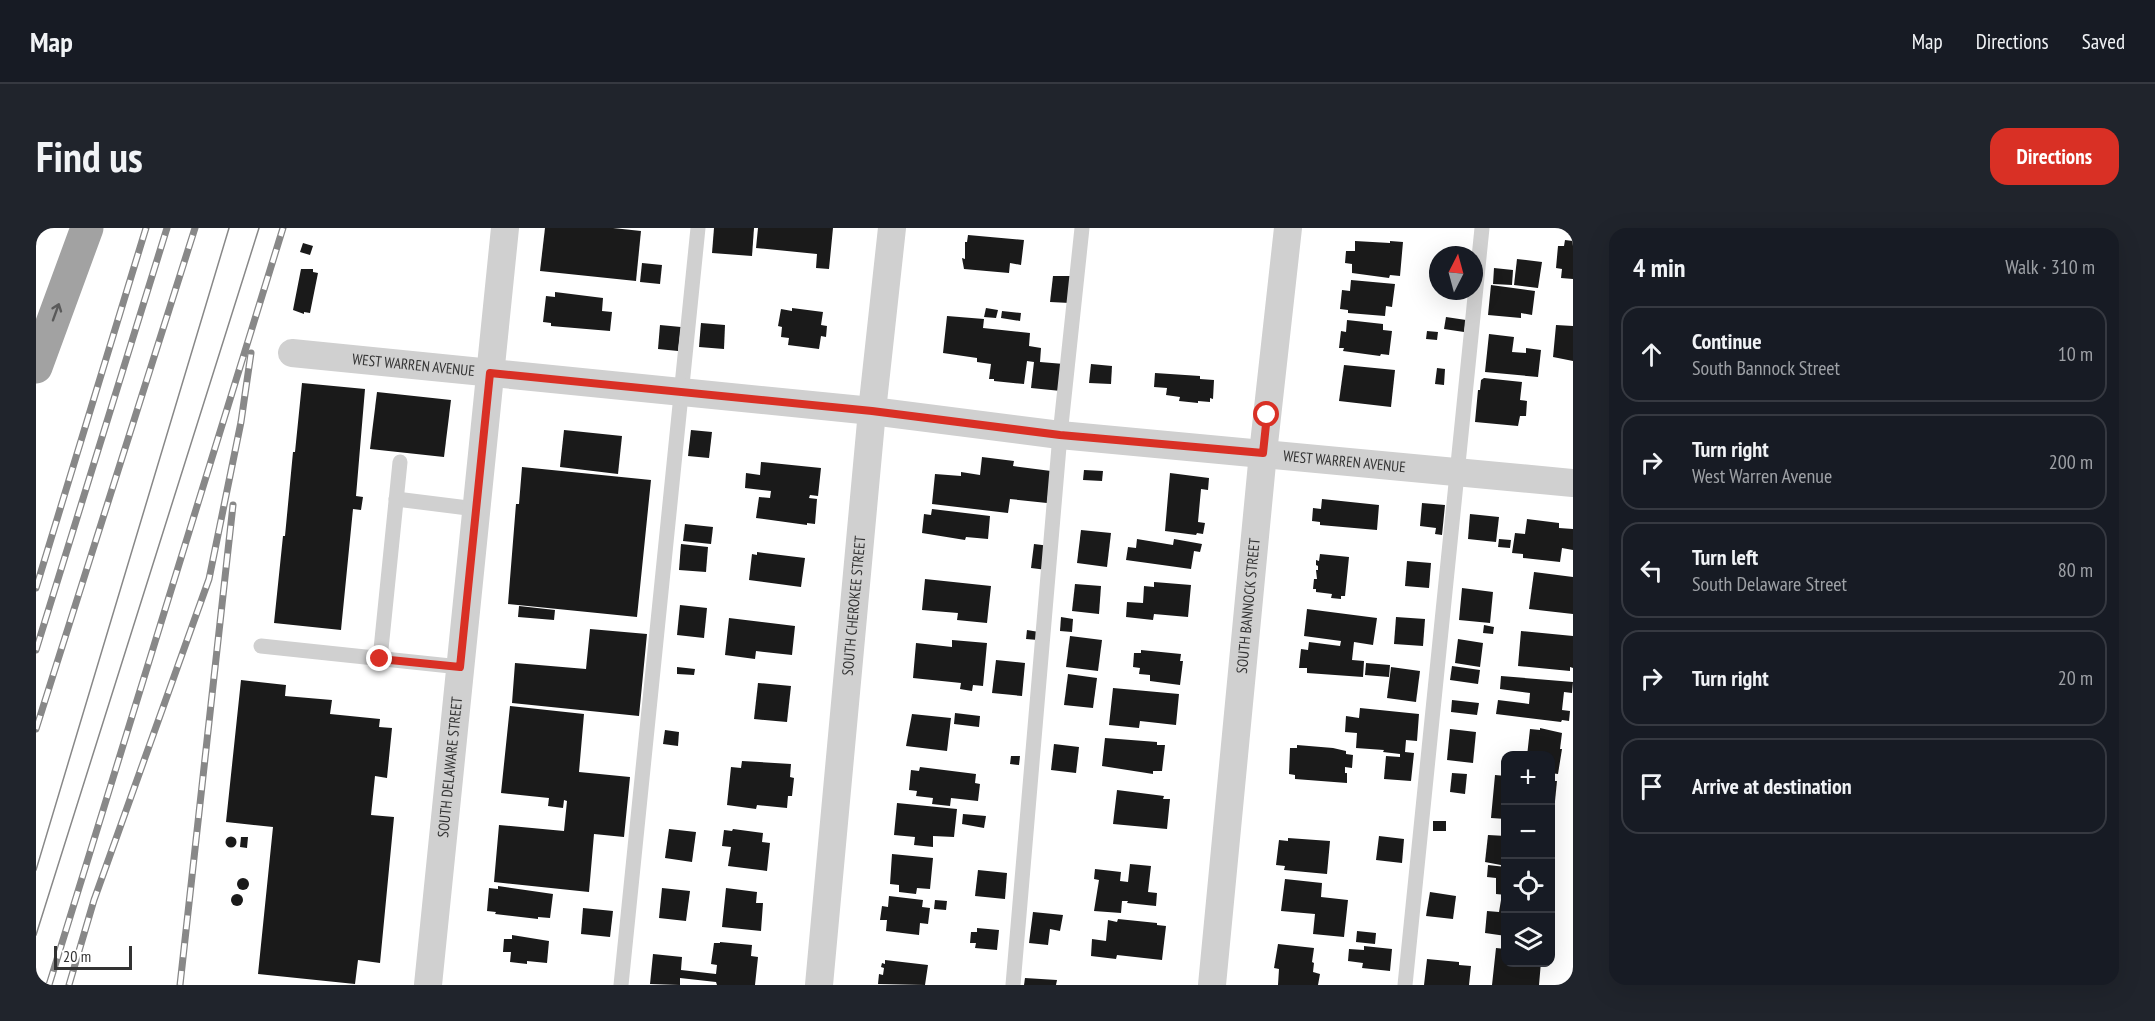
<!DOCTYPE html>
<meta charset="utf-8">
<style>
body{margin:0;font-family:"PT Sans Narrow",sans-serif;background:#20242c;color:#f1f3f6}
.controls{position:absolute;right:18px;bottom:18px;display:grid;overflow:hidden;border-radius:12px;box-shadow:0 6px 24px #0002}
.controls button{width:54px;height:54px;display:grid;place-items:center;padding:0;border:0;border-bottom:2px solid #363941;background:#171b24;color:#f1f3f6;font:30px sans-serif}
.compass{position:absolute;left:1393px;top:18px;width:54px;height:54px;border-radius:50%;background:#171b24;box-shadow:0 6px 24px #0002;rotate:6deg}
.scale{position:absolute;left:18px;bottom:15px;width:78px;box-sizing:border-box;padding-left:6px;border:3px solid #333;border-top:0;font-size:16px;line-height:21px;white-space:nowrap;color:#333;-webkit-text-stroke:4px #fff;paint-order:stroke}
.stop{position:absolute;width:18px;height:18px;margin:-14px;border:4px solid #d93025;border-radius:50%;background:#fff}
.stop.end{background:#d93025;border-color:#fff;box-shadow:0 2px 6px #0008}
.list{margin:0;padding:0;list-style:none}
h2{display:flex;justify-content:space-between;align-items:center;height:78px;margin:0;padding:0 24px;font-size:26px}
h2 small{font-size:20px;font-weight:400;color:#9ea1a6}
.list li{display:grid;grid-template-columns:39px 1fr auto;gap:18px;align-items:center;box-sizing:border-box;height:96px;margin:0 12px 12px;padding:0 12px;border:2px solid #363941;border-radius:18px}
.list b{display:block;font-size:22px;white-space:nowrap}
.list p{margin:0;font-size:20px;white-space:nowrap;color:#9ea1a6}
.list em{font-size:20px;font-style:normal;color:#9ea1a6}
.icon{flex:none;width:33px;height:33px;fill:none;stroke:currentColor;stroke-width:2;stroke-linecap:round;stroke-linejoin:round}
.map{position:relative;flex:none;width:1537px;height:757px;overflow:hidden;border-radius:18px}
header{display:flex;align-items:center;gap:36px;box-sizing:border-box;height:84px;padding:0 30px;background:#171b24;border-bottom:2px solid #363941}
header strong{font-size:28px}
nav{display:flex;gap:33px;margin-inline-start:auto;font-size:21px}
.intro{display:flex;align-items:center;justify-content:space-between;box-sizing:border-box;height:144px;padding:0 36px}
h1{margin:0;font-size:42px}
.button{padding:15px 27px;border-radius:18px;background:#d93025;color:#fff;font-size:21px;font-weight:700}
main{display:flex;gap:36px;padding:0 36px}
aside{flex:1;background:#171b24;border-radius:18px;box-shadow:0 6px 24px #0002}
.map>svg:first-child{display:block}
</style>
<header>
<strong>Map</strong>
<nav><a>Map</a><a>Directions</a><a>Saved</a></nav>
</header>
<div class="intro"><h1>Find us</h1><a class="button">Directions</a></div>
<main>
<div class="map">
<svg width="1537" height="757" viewBox="0 0 1537 757">
<rect width="100%" height="100%" fill="#fff"/>
<!-- building -->
<g fill="#1a1a1a">
<polygon points="509,0 577,0 605,3 600,53 504,43"/>
<polygon points="678,0 718,0 716,28 676,25"/>
<polygon points="722,0 797,0 793,41 780,40 781,26 720,20"/>
<polygon points="932,7 988,12 985,37 974,35 973,45 928,41 926,30 929,31 929,14 931,14"/>
<polygon points="1529,12 1537,13 1537,51 1525,50 1526,41 1520,40 1522,18 1528,18"/>
<polygon points="1319,13 1354,15 1354,13 1367,14 1364,48 1354,47 1353,50 1316,45 1316,36 1309,35 1310,23 1319,23"/>
<polygon points="267,15 277,18 274,27 264,24"/>
<polygon points="1481,31 1506,34 1502,60 1478,57"/>
<polygon points="606,35 626,37 624,56 604,54"/>
<polygon points="1458,40 1477,42 1476,57 1457,56"/>
<polygon points="265,41 277,41 277,44 282,45 274,85 268,84 268,86 257,82"/>
<polygon points="1017,48 1037,48 1034,75 1014,74"/>
<polygon points="1315,52 1359,56 1356,79 1350,78 1349,88 1312,85 1312,82 1304,81 1306,62 1314,63"/>
<polygon points="1455,57 1499,63 1496,87 1485,85 1485,90 1452,87"/>
<polygon points="519,64 567,70 566,83 576,84 574,103 515,98 515,95 507,94 510,68 519,69"/>
<polygon points="756,80 787,84 785,97 791,98 790,109 785,108 783,121 752,117 753,110 745,109 746,99 742,98 745,81 756,83"/>
<polygon points="950,80 962,82 960,90 948,89"/>
<polygon points="966,83 985,85 984,93 965,90"/>
<polygon points="911,88 948,91 947,100 994,105 993,118 1005,120 1004,134 1028,136 1025,163 995,160 998,134 991,133 988,156 958,153 958,151 953,151 955,136 941,134 941,130 907,125"/>
<polygon points="1410,89 1430,92 1428,104 1408,101"/>
<polygon points="1311,92 1347,96 1347,102 1356,103 1353,127 1345,126 1344,128 1307,123 1308,120 1303,120 1305,103 1310,104"/>
<polygon points="665,95 689,97 688,121 663,119"/>
<polygon points="624,97 645,99 642,123 622,121"/>
<polygon points="1520,97 1537,98 1537,133 1517,129"/>
<polygon points="1391,103 1402,104 1401,112 1390,111"/>
<polygon points="1453,106 1478,109 1476,124 1490,125 1490,120 1505,122 1502,149 1449,144"/>
<polygon points="1055,136 1076,138 1075,156 1053,155"/>
<polygon points="1308,137 1359,142 1355,179 1303,173"/>
<polygon points="1401,140 1409,141 1408,157 1399,156"/>
<polygon points="1119,145 1164,148 1164,151 1178,152 1177,171 1174,170 1174,174 1162,173 1162,175 1143,173 1144,169 1130,167 1131,160 1118,159"/>
<polygon points="1448,150 1486,154 1484,172 1491,173 1490,188 1484,188 1482,198 1439,194 1442,162 1444,162 1445,152"/>
<polygon points="266,155 329,161 320,268 327,269 325,282 317,281 305,402 238,395 247,308 249,308 257,224 259,224"/>
<polygon points="341,164 415,172 408,229 334,221"/>
<polygon points="528,202 586,208 582,246 524,239"/>
<polygon points="655,202 676,204 673,230 652,228"/>
<polygon points="946,229 978,233 977,238 1015,243 1011,275 974,271 972,285 896,276 899,246 925,248 925,244 944,247"/>
<polygon points="725,234 785,240 782,268 774,267 773,270 781,271 779,296 771,295 771,297 720,290 723,269 734,270 735,263 709,260 710,245 724,247"/>
<polygon points="486,239 615,252 601,389 472,376 480,276 483,276"/>
<polygon points="1048,242 1067,243 1066,253 1047,252"/>
<polygon points="1134,245 1173,250 1172,262 1165,261 1162,294 1169,295 1167,306 1161,305 1160,307 1129,303"/>
<polygon points="1286,271 1343,277 1341,302 1284,297 1284,294 1276,293 1277,280 1285,281"/>
<polygon points="1386,275 1409,277 1406,307 1399,306 1400,300 1384,298"/>
<polygon points="896,281 954,288 952,311 930,309 929,312 886,305 888,286 895,287"/>
<polygon points="1434,286 1463,289 1460,314 1432,311"/>
<polygon points="1491,291 1523,295 1523,300 1537,301 1537,322 1526,320 1524,334 1487,330 1487,326 1476,325 1479,305 1489,306"/>
<polygon points="649,296 677,299 675,316 647,313"/>
<polygon points="1045,302 1075,305 1071,339 1041,335"/>
<polygon points="1101,311 1137,317 1138,311 1166,316 1164,324 1158,323 1155,341 1090,332 1092,319 1100,320"/>
<polygon points="1463,311 1475,312 1474,320 1462,319"/>
<polygon points="645,316 672,319 670,344 643,342"/>
<polygon points="998,316 1014,318 1011,342 995,340"/>
<polygon points="721,324 769,330 765,359 713,352 716,326 721,327"/>
<polygon points="1284,326 1313,329 1309,368 1305,368 1305,371 1295,370 1296,366 1280,364 1280,361 1277,361 1278,351 1281,351 1280,342 1282,342 1282,338 1280,337 1280,332 1283,333"/>
<polygon points="1371,333 1395,335 1393,360 1369,358"/>
<polygon points="1498,344 1537,349 1537,386 1493,381"/>
<polygon points="889,351 955,358 951,395 921,392 922,385 886,382"/>
<polygon points="1118,354 1155,357 1152,389 1118,386 1117,392 1090,389 1091,374 1107,375 1108,358 1118,359"/>
<polygon points="1039,356 1065,358 1063,386 1036,383"/>
<polygon points="1426,360 1457,364 1454,395 1423,392"/>
<polygon points="644,377 671,380 668,410 641,407"/>
<polygon points="483,378 519,382 518,392 482,389"/>
<polygon points="1271,381 1341,390 1337,417 1318,414 1316,432 1328,433 1327,449 1271,445 1271,440 1263,440 1265,421 1272,422 1273,414 1304,418 1305,413 1268,408"/>
<polygon points="1025,389 1037,391 1036,404 1024,403"/>
<polygon points="1360,389 1389,391 1387,418 1358,416"/>
<polygon points="693,390 759,398 756,427 720,423 719,431 689,427"/>
<polygon points="1448,397 1458,399 1457,406 1447,405"/>
<polygon points="554,401 611,406 603,488 476,475 479,435 550,441"/>
<polygon points="991,402 1003,404 1002,412 990,411"/>
<polygon points="1485,403 1537,408 1537,440 1534,439 1534,443 1482,438"/>
<polygon points="1034,408 1066,412 1062,443 1030,439"/>
<polygon points="1422,411 1447,415 1444,439 1419,435"/>
<polygon points="916,412 951,415 947,458 937,457 936,463 924,461 925,455 877,450 880,415 916,419"/>
<polygon points="1105,422 1145,426 1144,433 1147,433 1144,457 1114,453 1114,447 1103,446 1104,440 1097,439 1098,425 1105,425"/>
<polygon points="960,432 989,435 986,468 956,465"/>
<polygon points="1330,435 1354,437 1353,449 1329,447"/>
<polygon points="1416,438 1444,442 1442,456 1414,452"/>
<polygon points="641,439 659,441 658,447 641,446"/>
<polygon points="1355,439 1384,443 1380,474 1351,470"/>
<polygon points="1032,446 1061,450 1057,480 1028,477"/>
<polygon points="1465,448 1537,454 1536,465 1528,464 1526,482 1534,483 1533,493 1526,492 1525,494 1460,486 1462,472 1493,476 1494,465 1464,461"/>
<polygon points="205,452 250,457 249,468 296,472 294,486 344,491 343,499 356,500 351,550 339,548 335,587 358,589 344,735 322,732 319,756 222,746 237,599 190,594"/>
<polygon points="722,455 755,458 751,494 718,491"/>
<polygon points="1077,460 1143,466 1140,497 1104,493 1103,500 1073,497"/>
<polygon points="1416,472 1443,475 1441,487 1415,484"/>
<polygon points="474,478 548,486 543,544 594,549 588,609 558,606 553,664 458,654 463,597 528,603 531,573 528,572 527,580 512,578 513,570 465,565"/>
<polygon points="1324,480 1383,486 1381,513 1370,512 1369,524 1378,525 1375,553 1348,551 1350,528 1364,529 1364,526 1347,524 1348,522 1320,520 1321,505 1309,504 1310,488 1323,490"/>
<polygon points="919,485 944,488 943,499 918,496"/>
<polygon points="876,486 915,490 911,523 870,518"/>
<polygon points="1504,500 1526,505 1524,521 1526,521 1522,546 1514,545 1514,528 1491,528 1494,501 1504,502"/>
<polygon points="1414,501 1440,504 1437,535 1411,532"/>
<polygon points="629,502 643,504 642,518 627,516"/>
<polygon points="1069,510 1121,514 1121,517 1129,517 1126,543 1117,543 1117,546 1066,538"/>
<polygon points="1018,516 1043,519 1040,545 1015,542"/>
<polygon points="1261,517 1297,520 1310,523 1310,526 1317,527 1316,540 1309,539 1309,545 1311,545 1311,555 1259,551 1259,547 1253,546 1254,520 1261,520"/>
<polygon points="975,528 984,528 983,537 974,536"/>
<polygon points="706,533 755,536 754,549 758,550 756,568 752,568 751,580 721,577 720,581 691,577 695,539 705,540"/>
<polygon points="884,539 940,546 939,555 944,556 942,573 915,570 914,578 896,576 897,570 880,568 881,563 873,562 875,542 883,543"/>
<polygon points="1416,545 1431,546 1429,566 1414,564"/>
<polygon points="1459,547 1470,548 1470,591 1455,590"/>
<polygon points="1514,553 1521,553 1518,583 1514,583"/>
<polygon points="1081,562 1128,568 1127,571 1134,571 1131,601 1077,596"/>
<polygon points="861,575 921,581 918,609 897,608 897,619 878,617 879,609 858,607"/>
<polygon points="927,586 950,588 948,600 926,596"/>
<rect x="1397" y="593" width="13" height="10"/>
<polygon points="633,601 660,604 656,634 629,630"/>
<polygon points="697,601 727,605 726,614 734,615 731,643 692,638 695,619 686,618 688,602 696,603"/>
<polygon points="1452,607 1470,608 1470,638 1449,634"/>
<polygon points="1343,608 1368,611 1366,635 1340,632"/>
<circle cx="195" cy="614" r="5.5"/>
<polygon points="205,609 212,609 211,620 204,619"/>
<polygon points="1252,610 1294,613 1291,646 1248,642 1249,638 1240,637 1243,612 1252,613"/>
<polygon points="856,626 897,630 894,661 881,660 880,666 863,664 863,657 854,656"/>
<polygon points="1094,636 1115,638 1112,664 1121,665 1120,678 1091,675 1092,673 1086,673 1085,685 1058,683 1063,652 1058,651 1059,641 1085,644 1084,653 1092,654"/>
<polygon points="1452,637 1470,639 1470,667 1460,666 1460,650 1451,649"/>
<polygon points="942,642 971,645 969,671 939,668"/>
<circle cx="207" cy="656" r="6"/>
<polygon points="1249,651 1286,655 1285,669 1312,672 1308,709 1277,706 1279,686 1245,683"/>
<polygon points="462,658 517,666 514,690 502,689 502,691 459,686 460,684 451,683 453,660 462,661"/>
<polygon points="626,660 654,663 650,693 623,690"/>
<polygon points="690,660 721,664 720,675 727,675 725,703 686,699"/>
<polygon points="1394,664 1420,668 1417,691 1390,688"/>
<circle cx="201" cy="672" r="6"/>
<polygon points="853,668 887,672 886,679 894,680 892,696 884,695 883,707 850,703 851,692 844,692 846,678 852,679"/>
<polygon points="899,672 911,673 910,682 898,681"/>
<polygon points="1465,672 1470,673 1470,708 1449,705 1451,683 1463,684"/>
<polygon points="547,680 577,683 574,709 545,706"/>
<polygon points="997,684 1027,687 1024,703 1014,701 1012,717 993,715"/>
<polygon points="1082,691 1121,695 1121,697 1130,698 1126,732 1081,727 1080,731 1055,728 1056,711 1070,713 1072,692 1081,694"/>
<polygon points="941,700 963,702 961,722 939,720 940,715 934,715 935,704 941,704"/>
<polygon points="1321,703 1340,705 1339,716 1320,714"/>
<polygon points="476,707 513,713 511,735 491,733 491,736 474,734 475,724 467,724 468,711 476,711"/>
<polygon points="684,714 716,717 715,728 722,729 719,757 681,757 680,754 644,750 644,757 614,756 617,726 646,729 645,742 680,746 681,737 675,736 678,715 684,715"/>
<polygon points="1242,716 1278,720 1276,734 1278,735 1277,744 1284,746 1282,757 1242,757 1243,741 1238,740"/>
<polygon points="1328,718 1356,721 1354,743 1326,740 1327,735 1312,733 1313,721 1328,722"/>
<polygon points="1460,720 1470,721 1470,734 1505,734 1503,757 1456,757"/>
<polygon points="1391,731 1423,734 1423,737 1435,738 1433,757 1388,757"/>
<polygon points="849,732 892,737 889,757 842,756 843,746 847,747 848,740 845,739 846,735 849,736"/>
<polygon points="989,750 1021,752 1020,757 988,757"/>
</g>
<g fill="none" stroke-linecap="round" stroke-linejoin="round">
<!-- service -->
<g stroke="#d0d0d0" stroke-width="15">
<polyline points="360,271 440,281"/>
<polyline points="225,418 424,439"/>
<polyline points="344,431 364,234"/>
<polyline points="585,757 662,0"/>
<polyline points="977,757 1024,207 1046,0"/>
<polyline points="1369,757 1446,0"/>
</g>
<!-- minor -->
<g stroke="#d0d0d0" stroke-width="28">
<path id="s1" d="M256,125L836,183L1024,207L1537,255"/>
<path id="s2" d="M392,757L469,0"/>
<path id="s3" d="M783,757L836,183L856,0"/>
<path id="s4" d="M1176,757L1227,225L1252,0"/>
</g>
<!-- trunk -->
<polyline stroke="#a2a2a2" stroke-width="33" points="0,139 51,0"/>
<!-- tram -->
<g stroke="#888" stroke-width="1.5">
<polyline points="0,642 193,0"/>
<polyline points="0,707 223,0"/>
</g>
<!-- rail casing -->
<g stroke="#888" stroke-width="7">
<g id="rail">
<polyline points="0,360 110,0"/>
<polyline points="0,422 131,0"/>
<polyline points="0,501 159,0"/>
<polyline points="13,757 247,0"/>
<polyline points="33,757 58,672 173,351 205,194 215,125"/>
<polyline points="144,757 197,277"/>
</g>
</g>
<!-- rail -->
<use href="#rail" stroke="#fff" stroke-width="4.5" stroke-dasharray="14" stroke-linecap="butt"/>
</g>
<!-- one-way arrows -->
<defs><path id="oneway-shaft" d="M-6 0H5M1.5-3L5.5 0L1.5 3" fill="none" stroke-width="1.6" stroke-linecap="round" stroke-linejoin="round" transform="scale(1.5)"/></defs>
<use stroke="#5a5a5a" href="#oneway-shaft" transform="translate(20 84) rotate(-70)"/>
<g fill="none" stroke-linecap="round" stroke-linejoin="round">
<!-- route -->
<polyline stroke="#d93025" stroke-width="8" points="344,431 424,439 454,145 836,183 1024,207 1227,225 1231,187"/>
</g>
<g text-anchor="middle" stroke-width="6" stroke-linejoin="round" paint-order="stroke">
<!-- street labels -->
<g font-size="15" fill="#333" stroke="#fff">
<text dy="5" stroke="none"><textPath href="#s1" startOffset="122">WEST WARREN AVENUE</textPath></text>
<text dy="5" stroke="none"><textPath href="#s1" startOffset="1058">WEST WARREN AVENUE</textPath></text>
<text dy="5" stroke="none"><textPath href="#s3" startOffset="381">SOUTH CHEROKEE STREET</textPath></text>
<text dy="5" stroke="none"><textPath href="#s4" startOffset="381">SOUTH BANNOCK STREET</textPath></text>
<text dy="5" stroke="none"><textPath href="#s2" startOffset="219">SOUTH DELAWARE STREET</textPath></text>
</g>
</g>
</svg>
<div class="controls">
<button>+</button>
<button>−</button>
<button><svg class="icon" aria-label="locate" viewBox="0 0 24 24"><circle cx="12" cy="12" r="6"/><path d="M12 2v4M12 18v4M2 12h4M18 12h4"/></svg></button>
<button><svg class="icon" aria-label="layers" viewBox="0 0 24 24"><path d="M12 4l9 5-9 5-9-5zM3 14l9 5 9-5"/></svg></button>
</div>
<svg class="compass" viewBox="-18 -18 36 36"><path d="M0-13l5 13h-10z" fill="#e53935"/><path d="M0 13l5-13h-10z" fill="#9ea1a6"/></svg>
<div class="scale">20 m</div>
<div class="stop" style="left:1231px;top:187px"></div>
<div class="stop end" style="left:344px;top:431px"></div>
</div>
<aside>
<h2>4 min<small>Walk · 310 m</small></h2>
<ul class="list">
<li><svg class="icon" aria-label="ahead" viewBox="0 0 24 24"><path d="M12 20V5M6 11l6-6 6 6"/></svg><div><b>Continue</b><p>South Bannock Street</p></div><em>10 m</em></li>
<li><svg class="icon" aria-label="right" viewBox="0 0 24 24"><path d="M7 20v-9h11M14 6l5 5-5 5"/></svg><div><b>Turn right</b><p>West Warren Avenue</p></div><em>200 m</em></li>
<li><svg class="icon" aria-label="left" viewBox="0 0 24 24"><path d="M17 20v-9H6M10 6l-5 5 5 5"/></svg><div><b>Turn left</b><p>South Delaware Street</p></div><em>80 m</em></li>
<li><svg class="icon" aria-label="right" viewBox="0 0 24 24"><path d="M7 20v-9h11M14 6l5 5-5 5"/></svg><div><b>Turn right</b></div><em>20 m</em></li>
<li><svg class="icon" aria-label="arrive" viewBox="0 0 24 24"><path d="M6 21V4h12l-3 4 3 4H6"/></svg><div><b>Arrive at destination</b></div></li>
</ul>
</aside>
</main>
